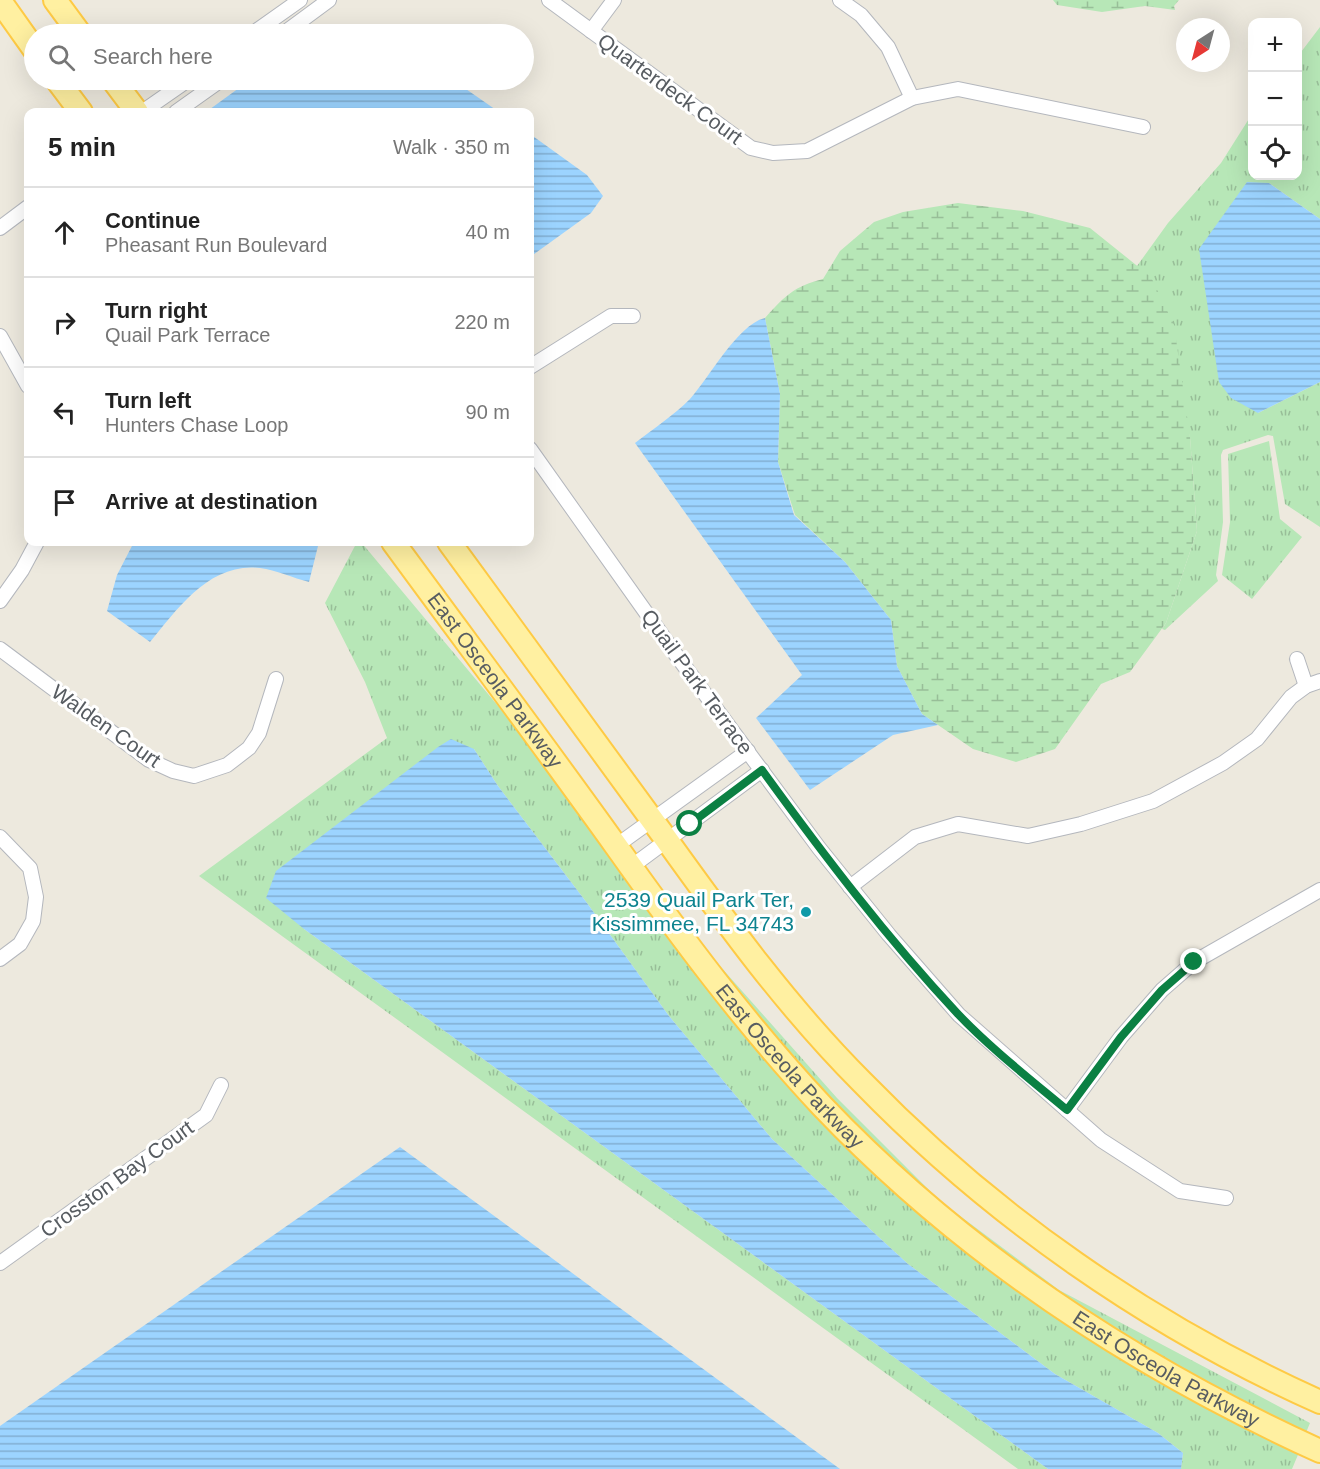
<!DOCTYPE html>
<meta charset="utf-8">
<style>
body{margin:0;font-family:Arial,sans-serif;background:#f2f2f2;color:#222}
.controls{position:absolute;right:18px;top:18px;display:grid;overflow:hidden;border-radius:12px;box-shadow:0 6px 24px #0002}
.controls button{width:54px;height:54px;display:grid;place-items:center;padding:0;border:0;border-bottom:2px solid #e0e0e0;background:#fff;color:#222;font:30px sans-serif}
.compass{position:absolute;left:1176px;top:18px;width:54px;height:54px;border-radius:50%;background:#fff;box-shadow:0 6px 24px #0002;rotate:216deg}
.stop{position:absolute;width:18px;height:18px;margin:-14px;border:4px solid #0b8043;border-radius:50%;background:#fff}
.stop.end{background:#0b8043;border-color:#fff;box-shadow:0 2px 6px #0008}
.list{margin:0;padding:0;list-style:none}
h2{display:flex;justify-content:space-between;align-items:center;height:78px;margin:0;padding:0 24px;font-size:26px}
h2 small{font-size:20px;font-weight:400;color:#767676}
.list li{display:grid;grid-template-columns:39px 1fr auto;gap:18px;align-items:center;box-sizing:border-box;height:90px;padding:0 24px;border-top:2px solid #e0e0e0}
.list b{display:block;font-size:22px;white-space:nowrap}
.list p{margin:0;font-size:20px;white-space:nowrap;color:#767676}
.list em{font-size:20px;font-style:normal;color:#767676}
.icon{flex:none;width:33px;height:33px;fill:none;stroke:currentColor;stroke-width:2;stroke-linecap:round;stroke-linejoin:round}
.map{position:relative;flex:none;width:1320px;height:1469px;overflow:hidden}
.search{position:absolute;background:#fff;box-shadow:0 6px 24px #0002;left:24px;top:24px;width:510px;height:66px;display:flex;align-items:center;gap:15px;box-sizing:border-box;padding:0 21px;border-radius:33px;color:#767676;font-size:22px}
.panel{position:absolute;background:#fff;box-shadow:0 6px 24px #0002;left:24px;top:108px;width:510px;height:438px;border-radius:12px}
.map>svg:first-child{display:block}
</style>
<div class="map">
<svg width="1320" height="1469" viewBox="0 0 1320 1469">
<defs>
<pattern id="grass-tufts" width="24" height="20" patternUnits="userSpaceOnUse" patternTransform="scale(1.5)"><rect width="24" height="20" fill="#b7e7b7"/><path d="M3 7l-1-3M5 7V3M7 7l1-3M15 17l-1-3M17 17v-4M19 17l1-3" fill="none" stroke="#98be98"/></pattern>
<pattern id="wetland-marsh" width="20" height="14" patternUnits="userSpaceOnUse" patternTransform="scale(1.5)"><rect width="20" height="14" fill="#b7e7b7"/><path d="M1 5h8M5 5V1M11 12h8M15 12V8" fill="none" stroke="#98be98"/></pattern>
<pattern id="water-rules" width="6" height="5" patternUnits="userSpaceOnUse" patternTransform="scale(1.5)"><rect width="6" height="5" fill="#9cd4ff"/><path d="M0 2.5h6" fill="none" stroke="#82afd2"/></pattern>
</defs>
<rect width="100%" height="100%" fill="#ede9de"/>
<!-- grass -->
<g fill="url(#grass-tufts)">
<polygon points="1320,27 1320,219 1269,183 1258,413 1320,382 1320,527 1285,504 1273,436 1268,435 1223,450 1221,455 1223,522 1216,575 1218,581 1165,630 1162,629 1166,623 1197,531 1190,437 1137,266 1168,223 1221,163 1252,114 1252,176 1298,176 1298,56"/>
<polygon points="1269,441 1280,519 1302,537 1252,599 1222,575 1230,522 1228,454"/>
<polygon points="357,542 361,542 915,1205 1300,1450 1292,1469 1181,1469 1183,1453 1158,1433 1055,1374 908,1264 772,1139 669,1016 587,903 498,786 474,749 304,929 1048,1469 1018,1469 199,876 387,738 365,682 325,603"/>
<polygon points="680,921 837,1098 940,1201 1059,1290 1310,1423 1305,1435 1143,1350 979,1237 878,1150 770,1036"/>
</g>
<!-- wetland -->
<g fill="url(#wetland-marsh)">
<polygon points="1053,0 1179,0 1174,6 1175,10 1145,6 1102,12 1057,5"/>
<path d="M958,203L1023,211L1090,228L1151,277L1174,325L1190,437L1197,531L1166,623L1130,672L1101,684L1055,749L1016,762L973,749L922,714L897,666L891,620L845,562L795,515L778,462L780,394L765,318C786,295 793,287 823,279L840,251L874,222L903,212Z"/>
</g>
<!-- water -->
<g fill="url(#water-rules)">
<polygon points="250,80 453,80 499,112 206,112"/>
<polygon points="530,134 587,175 603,196 591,213 530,257"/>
<polygon points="1247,182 1269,183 1320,219 1320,382 1258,413 1231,398 1219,382 1199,249"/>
<path d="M765,318L780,394L778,462L794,515L845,562L891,620L897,666L922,714L938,725L893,735L810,790L756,718L802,675L635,443C653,429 674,415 690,399C709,378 738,324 765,318Z"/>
<path d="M134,542H319L309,582C293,578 276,570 260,568C210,562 178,608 150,642L107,611L117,575Z"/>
<polygon points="451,739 474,749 498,786 587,903 669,1016 772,1139 908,1264 1055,1374 1158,1433 1183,1453 1181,1469 1048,1469 304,929 266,898 276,871 438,747"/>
<polygon points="400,1147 840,1469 0,1469 0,1426"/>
</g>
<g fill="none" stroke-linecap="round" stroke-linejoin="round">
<!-- minor casing -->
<g stroke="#b4b7bd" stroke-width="16">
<g id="minor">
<polyline points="549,0 751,148 773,153 807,151 912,98 958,89 1143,127"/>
<polyline points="840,0 861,15 888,47 912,98"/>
<polyline points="591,31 614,0"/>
<polyline points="252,34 300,0"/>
<polyline points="283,34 329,0"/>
<polyline points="142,112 188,80"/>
<polyline points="176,112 221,80"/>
<polyline points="0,228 28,207"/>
<polyline points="0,336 28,386"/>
<polyline points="530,367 611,316 633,316"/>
<polyline points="530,449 674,652 819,848 889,935 959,1015 1101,1140 1180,1191 1226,1198"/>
<polyline points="0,601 22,570 37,542"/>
<polyline points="0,649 149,760 173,771 194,776 227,765 249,748 259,733 276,679"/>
<polyline points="1297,659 1306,686"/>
<polyline points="0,837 30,868 36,897 33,921 20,944 0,959"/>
<polyline points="616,846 748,751"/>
<polyline points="631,867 762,770"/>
<polyline points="850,887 915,837 958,824 1028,836 1081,824 1153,801 1223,763 1257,739 1291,697 1306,686 1320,681"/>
<polyline points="1067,1110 1121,1037 1162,990 1194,962 1320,890"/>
<polyline points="0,1263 206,1115 221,1085"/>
</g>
</g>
<!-- primary casing -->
<g stroke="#feca45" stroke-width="26">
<g id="primary">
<polyline points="55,0 80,34"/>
<polyline points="0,1 34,49"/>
<polyline points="57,80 81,112"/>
<polyline points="113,80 137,112"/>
<path id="s1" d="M393,542C467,643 543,744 616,846C680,936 746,1025 822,1106C962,1253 1135,1367 1320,1451"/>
<path d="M449,542C521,641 593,740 666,839C727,924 788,1008 862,1082C992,1216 1150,1326 1320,1402"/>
</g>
</g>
<!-- minor -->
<use href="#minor" stroke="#fff" stroke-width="14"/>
<!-- primary -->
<use href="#primary" stroke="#fff0a1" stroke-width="22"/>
</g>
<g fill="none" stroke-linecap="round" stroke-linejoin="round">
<!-- route -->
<path stroke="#0b8043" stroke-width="8" d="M690,824L762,770C823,854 886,937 957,1013C989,1047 1031,1080 1067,1110L1121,1037L1162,990L1194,962"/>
</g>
<!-- markers -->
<circle fill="#0f9aa8" stroke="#fff" stroke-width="2" cx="806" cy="912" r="6"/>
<g text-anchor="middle" stroke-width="6" stroke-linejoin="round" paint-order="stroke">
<!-- street labels -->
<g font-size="21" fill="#575c61" stroke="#fff">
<text transform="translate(670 89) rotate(36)" y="7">Quarterdeck Court</text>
<text dy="7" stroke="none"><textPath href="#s1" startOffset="172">East Osceola Parkway</textPath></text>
<text transform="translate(697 682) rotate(54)" y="7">Quail Park Terrace</text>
<text transform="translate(106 726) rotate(35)" y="7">Walden Court</text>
<text dy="7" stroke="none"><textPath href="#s1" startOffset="658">East Osceola Parkway</textPath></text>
<text transform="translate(117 1179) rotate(-36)" y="7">Crosston Bay Court</text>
<text dy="7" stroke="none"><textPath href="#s1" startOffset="1144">East Osceola Parkway</textPath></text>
</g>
<!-- culture labels -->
<g font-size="21" fill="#0d838f" stroke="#fff" text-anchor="end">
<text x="794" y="907">2539 Quail Park Ter,<tspan x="794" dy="24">Kissimmee, FL 34743</tspan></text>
</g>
</g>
</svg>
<div class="controls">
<button>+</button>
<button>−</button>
<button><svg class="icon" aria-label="locate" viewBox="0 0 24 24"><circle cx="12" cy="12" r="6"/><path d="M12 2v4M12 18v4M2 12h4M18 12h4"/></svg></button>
</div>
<svg class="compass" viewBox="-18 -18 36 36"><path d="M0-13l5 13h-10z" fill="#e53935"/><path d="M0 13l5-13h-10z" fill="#767676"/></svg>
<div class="stop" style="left:690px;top:824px"></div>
<div class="stop end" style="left:1194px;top:962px"></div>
<div class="search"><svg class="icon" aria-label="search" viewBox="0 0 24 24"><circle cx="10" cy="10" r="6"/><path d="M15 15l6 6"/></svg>Search here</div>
<section class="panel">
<h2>5 min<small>Walk · 350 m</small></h2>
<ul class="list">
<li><svg class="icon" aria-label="ahead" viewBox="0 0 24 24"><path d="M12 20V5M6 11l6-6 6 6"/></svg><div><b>Continue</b><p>Pheasant Run Boulevard</p></div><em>40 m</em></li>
<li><svg class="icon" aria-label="right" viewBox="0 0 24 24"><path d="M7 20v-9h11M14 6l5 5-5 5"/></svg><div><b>Turn right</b><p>Quail Park Terrace</p></div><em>220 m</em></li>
<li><svg class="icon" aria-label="left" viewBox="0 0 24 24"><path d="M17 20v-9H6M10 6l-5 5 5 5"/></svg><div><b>Turn left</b><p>Hunters Chase Loop</p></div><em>90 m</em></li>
<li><svg class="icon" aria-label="arrive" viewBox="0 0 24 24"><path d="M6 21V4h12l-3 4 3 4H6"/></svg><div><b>Arrive at destination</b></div></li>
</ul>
</section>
</div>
